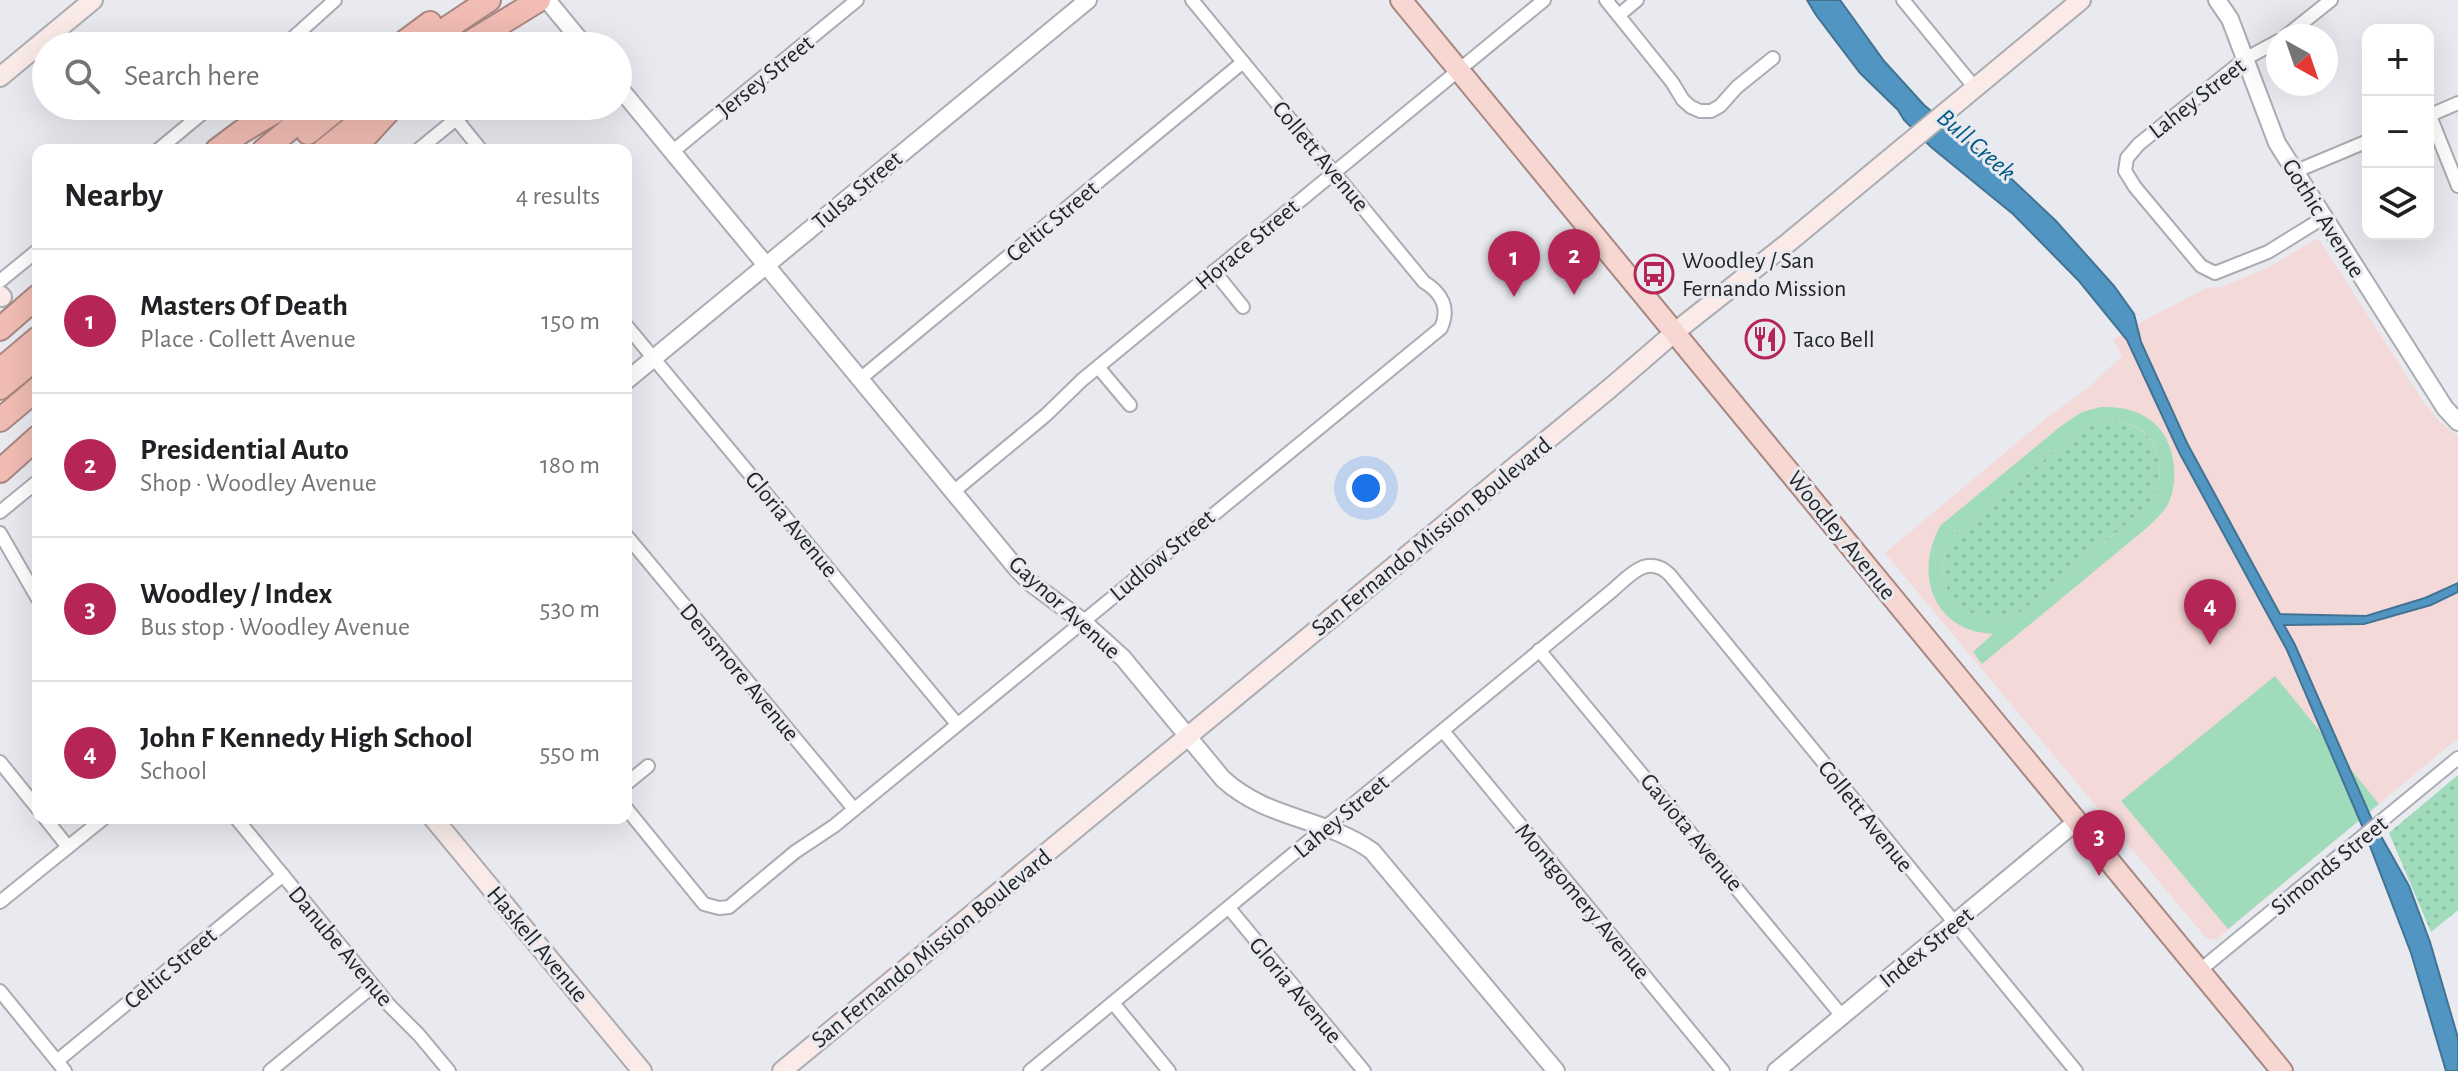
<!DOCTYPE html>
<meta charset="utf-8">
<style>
body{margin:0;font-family:"Alegreya Sans",sans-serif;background:#f6f6f6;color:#202124}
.controls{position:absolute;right:24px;top:24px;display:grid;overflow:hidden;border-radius:16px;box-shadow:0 8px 32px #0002}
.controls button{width:72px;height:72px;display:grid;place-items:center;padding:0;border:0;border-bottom:2px solid #e0e0e0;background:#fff;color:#202124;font:40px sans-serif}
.compass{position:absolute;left:2266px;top:24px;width:72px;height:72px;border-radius:50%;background:#fff;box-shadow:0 8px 32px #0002;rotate:140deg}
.you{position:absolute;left:1366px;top:488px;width:28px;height:28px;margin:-20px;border:6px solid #fff;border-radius:50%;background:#1a73e8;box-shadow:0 0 0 12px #1a73e833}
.badge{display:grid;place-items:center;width:52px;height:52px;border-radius:50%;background:#b52657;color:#fff;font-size:26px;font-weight:700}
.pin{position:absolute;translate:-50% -66px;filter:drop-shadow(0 2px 4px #0008)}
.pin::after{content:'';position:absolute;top:42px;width:28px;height:24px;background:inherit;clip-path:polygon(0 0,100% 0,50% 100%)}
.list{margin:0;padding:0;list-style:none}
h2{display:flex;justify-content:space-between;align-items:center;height:104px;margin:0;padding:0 32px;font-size:34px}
h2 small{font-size:26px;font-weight:400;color:#757577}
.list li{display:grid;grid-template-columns:52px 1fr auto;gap:24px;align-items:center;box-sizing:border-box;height:144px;padding:0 32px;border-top:2px solid #e0e0e0}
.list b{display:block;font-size:30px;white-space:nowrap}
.list p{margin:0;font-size:26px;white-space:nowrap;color:#757577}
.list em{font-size:26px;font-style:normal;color:#757577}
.icon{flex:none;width:44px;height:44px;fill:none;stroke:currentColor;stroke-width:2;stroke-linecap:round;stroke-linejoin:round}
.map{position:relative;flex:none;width:2458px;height:1071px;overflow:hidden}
.search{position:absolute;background:#fff;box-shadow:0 8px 32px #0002;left:32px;top:32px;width:600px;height:88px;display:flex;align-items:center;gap:20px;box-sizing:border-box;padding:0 28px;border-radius:44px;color:#757577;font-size:30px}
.panel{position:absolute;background:#fff;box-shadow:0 8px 32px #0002;left:32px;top:144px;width:600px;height:680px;border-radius:16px}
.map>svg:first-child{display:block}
</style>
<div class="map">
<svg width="2458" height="1071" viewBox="0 0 2458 1071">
<defs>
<pattern id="grass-dots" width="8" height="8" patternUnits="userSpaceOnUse" patternTransform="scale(2)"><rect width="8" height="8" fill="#a0dcbb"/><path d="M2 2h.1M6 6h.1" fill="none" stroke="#8abda1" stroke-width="1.8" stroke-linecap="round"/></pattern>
</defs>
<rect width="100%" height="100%" fill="#e8eaf0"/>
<!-- education -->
<polygon fill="#f4d9d9" points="2316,239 2320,241 2423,401 2439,421 2458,436 2458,738 2216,940 2206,938 1885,553 2050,415 2088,388 2122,356 2113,340 2143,321 2206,288 2221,287 2269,267"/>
<!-- grass -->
<g fill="url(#grass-dots)">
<path d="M2105,420C2116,421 2126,422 2136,427C2166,444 2165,484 2147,507L2021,612C1967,637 1918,581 1956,533L2076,433L2090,424Z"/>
<polygon points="2458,775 2458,910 2431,932 2389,833"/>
</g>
<!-- green -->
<g fill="#a0dcbb" fill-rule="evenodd">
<path d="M2101,407C2117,407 2130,408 2144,416C2173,431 2181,473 2169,502C2165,511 2156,519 2149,526L1982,664L1973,652L1993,634C1985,633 1975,632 1968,629C1925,612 1919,561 1941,525L2061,426L2082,412ZM2105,420C2116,421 2127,422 2137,427C2166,444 2165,484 2147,507L2021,612C1967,637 1918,581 1956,533L2076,433L2090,424Z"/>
<polygon points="2275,676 2379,804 2228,929 2121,801"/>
</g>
<!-- water -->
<polygon fill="#5195c2" stroke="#437393" stroke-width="2" points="1807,0 1840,0 1884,61 1924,105 2003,171 2056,221 2114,286 2134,314 2141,342 2187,443 2280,614 2366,616 2425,598 2458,583 2458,592 2431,605 2364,624 2284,625 2295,645 2373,822 2409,886 2430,942 2458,1038 2458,1071 2446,1071 2411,953 2363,828 2287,650 2179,452 2127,340 2079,281 2013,214 1931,147 1904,120 1898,110 1860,73 1816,15"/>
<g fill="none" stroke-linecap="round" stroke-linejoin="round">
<!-- minor casing -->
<g stroke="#abacb2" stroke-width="16">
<g id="minor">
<polyline points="1606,0 1672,82 1683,100 1691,107 1700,111 1711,111 1720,106 1737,87 1773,58"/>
<polyline points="1903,0 1975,88"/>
<polyline points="1619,15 1637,0"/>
<polyline points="2286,36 2331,0"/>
<polyline points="2278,41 2245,59 2139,144 2127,158 2125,171 2135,187 2201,266 2215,273 2268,252 2323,218"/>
<polyline points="284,46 335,0"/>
<polyline points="2428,116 2458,103"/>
<polyline points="2430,116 2458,186"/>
<polyline points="456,119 481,150"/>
<polyline points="158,150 211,106"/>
<polyline points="418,150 456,119 476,106"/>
<polyline points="672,152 857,0"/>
<polyline points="2294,172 2368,141"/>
<polyline points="1214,271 1243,307"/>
<polyline points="0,281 38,250"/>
<polyline points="626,325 957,724"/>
<polyline points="1098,367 1130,405"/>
<polyline points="860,379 1243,62"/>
<polyline points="953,492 1046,415 1082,380 1544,0"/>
<polyline points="0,512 38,481"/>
<polyline points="0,533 38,599"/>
<polyline points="626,535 854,809"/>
<polyline points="1539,650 1842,1016"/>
<polyline points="1443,731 1723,1071"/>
<polyline points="0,762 38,809"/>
<polyline points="626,784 648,766"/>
<path d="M626,808L704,904L719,908L729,907L795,852L834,826L1441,328C1450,308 1442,293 1424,282L1192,0"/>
<polyline points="45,818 68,847"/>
<polyline points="236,818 390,1006 419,1035 449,1071"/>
<polyline points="0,902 104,818"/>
<polyline points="1229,908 1364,1071"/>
<polyline points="2199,971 2458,758"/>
<polyline points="0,991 65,1071"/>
<polyline points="1113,1003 1169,1071"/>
<polyline points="57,1061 283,875"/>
<polyline points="270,1071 373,986"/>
<path d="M1030,1071L1613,590C1630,575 1648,553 1670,575L2076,1071"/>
</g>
</g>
<!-- tertiary casing -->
<g stroke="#abacb2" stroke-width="20">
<g id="tertiary">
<polyline points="547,0 585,46"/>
<polyline points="2217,0 2230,19 2277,143 2445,408 2458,422"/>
<path d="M618,86L1017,569L1031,583L1082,621L1123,658L1223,779C1268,820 1324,817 1372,851L1556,1071"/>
<polyline points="626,381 1088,0"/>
<polyline points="1776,1071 2076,822"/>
</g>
</g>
<!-- secondary casing -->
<g stroke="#abacb2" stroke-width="22">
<g id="secondary">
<polyline points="0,77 93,0"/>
<polyline points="0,295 2,297"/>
<polyline points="433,818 642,1071"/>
<polyline points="782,1071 1609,389 1675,332 1789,242 2081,0"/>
</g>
</g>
<!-- primary casing -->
<g stroke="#a88782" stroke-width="24">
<polyline id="primary" points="1401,0 2282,1071"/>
</g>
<!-- motorway casing -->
<g stroke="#a88782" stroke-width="26">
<g id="motorway">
<polyline points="399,46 430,23"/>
<polyline points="420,46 489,0"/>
<polyline points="464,46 539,0"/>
<polyline points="308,133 341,106"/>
<polyline points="217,150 241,132 285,106"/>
<polyline points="264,150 318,106"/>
<polyline points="324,150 379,106"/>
<polyline points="353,150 387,113"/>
<polyline points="0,329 38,296"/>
<polyline points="0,370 38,338"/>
<polyline points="0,388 28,365"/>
<polyline points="0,420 38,388"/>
<polyline points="0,471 38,437"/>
</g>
</g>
<!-- minor -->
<use href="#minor" stroke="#fff" stroke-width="12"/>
<!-- tertiary -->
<use href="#tertiary" stroke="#fff" stroke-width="16"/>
<!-- secondary -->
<use href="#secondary" stroke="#faebe8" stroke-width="18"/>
<!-- primary -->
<use href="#primary" stroke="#f6d7d1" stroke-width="20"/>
<!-- motorway -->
<use href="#motorway" stroke="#f0bcb3" stroke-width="22"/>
</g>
<!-- icons -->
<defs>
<g id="bus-ring" transform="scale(2)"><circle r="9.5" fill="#e8eaf0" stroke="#b52657" stroke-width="1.5"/><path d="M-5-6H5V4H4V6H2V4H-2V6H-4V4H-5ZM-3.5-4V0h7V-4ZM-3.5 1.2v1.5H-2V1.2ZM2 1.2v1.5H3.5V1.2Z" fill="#b52657"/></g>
<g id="restaurant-ring" transform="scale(2)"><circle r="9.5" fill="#e8eaf0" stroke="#b52657" stroke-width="1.5"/><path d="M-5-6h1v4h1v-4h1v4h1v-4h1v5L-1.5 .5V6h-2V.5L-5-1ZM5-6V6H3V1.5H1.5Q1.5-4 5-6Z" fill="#b52657"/></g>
</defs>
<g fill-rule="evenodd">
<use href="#bus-ring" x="1654" y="274"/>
<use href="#restaurant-ring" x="1765" y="339"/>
</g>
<g text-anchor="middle" stroke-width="6" stroke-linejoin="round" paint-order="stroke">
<!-- street labels -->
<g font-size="24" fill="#232426" stroke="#e8eaf0">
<text transform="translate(765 76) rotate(-39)" y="8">Jersey Street</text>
<text transform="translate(2197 98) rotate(-38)" y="8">Lahey Street</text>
<text transform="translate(1321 156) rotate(50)" y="8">Collett Avenue</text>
<text transform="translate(857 190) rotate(-40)" y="8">Tulsa Street</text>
<text transform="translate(2324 218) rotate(58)" y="8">Gothic Avenue</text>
<text transform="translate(1052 221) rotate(-40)" y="8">Celtic Street</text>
<text transform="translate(1247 244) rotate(-40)" y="8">Horace Street</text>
<text transform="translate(792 524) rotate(50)" y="8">Gloria Avenue</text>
<text transform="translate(1842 535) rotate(51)" y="8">Woodley Avenue</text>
<text transform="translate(1431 536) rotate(-39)" y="8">San Fernando Mission Boulevard</text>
<text transform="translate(1162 555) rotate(-40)" y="8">Ludlow Street</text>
<text transform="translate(1065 607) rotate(42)" y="8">Gaynor Avenue</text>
<text transform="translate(740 672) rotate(50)" y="8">Densmore Avenue</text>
<text transform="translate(1341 816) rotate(-40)" y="8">Lahey Street</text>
<text transform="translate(1866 816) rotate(51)" y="8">Collett Avenue</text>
<text transform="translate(1692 832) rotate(50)" y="8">Gaviota Avenue</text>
<text transform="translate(2329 865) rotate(-39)" y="8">Simonds Street</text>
<text transform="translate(1583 901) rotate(50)" y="8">Montgomery Avenue</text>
<text transform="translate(538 944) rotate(50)" y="8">Haskell Avenue</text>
<text transform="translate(341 946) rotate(50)" y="8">Danube Avenue</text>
<text transform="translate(1926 947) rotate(-39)" y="8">Index Street</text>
<text transform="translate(931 948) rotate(-39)" y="8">San Fernando Mission Boulevard</text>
<text transform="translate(170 968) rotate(-40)" y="8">Celtic Street</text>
<text transform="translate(1296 990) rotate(50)" y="8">Gloria Avenue</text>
</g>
<!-- poi labels -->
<g font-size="24" fill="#232426" stroke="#e8eaf0" text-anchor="start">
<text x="1682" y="268">Woodley / San<tspan x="1682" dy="28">Fernando Mission</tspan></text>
<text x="1793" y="347">Taco Bell</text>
</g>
<!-- water labels -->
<g font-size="26" font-style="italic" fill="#015a86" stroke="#e8eaf0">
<text transform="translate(1977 144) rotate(41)" y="9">Bull Creek</text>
</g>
</g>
</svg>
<div class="controls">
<button>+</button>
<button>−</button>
<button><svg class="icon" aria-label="layers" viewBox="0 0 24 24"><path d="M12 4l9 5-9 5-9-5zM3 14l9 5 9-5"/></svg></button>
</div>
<svg class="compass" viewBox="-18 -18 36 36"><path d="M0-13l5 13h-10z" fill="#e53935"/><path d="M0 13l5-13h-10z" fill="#757577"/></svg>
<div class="you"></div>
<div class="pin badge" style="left:1514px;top:297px">1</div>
<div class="pin badge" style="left:1574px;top:295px">2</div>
<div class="pin badge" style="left:2099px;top:876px">3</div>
<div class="pin badge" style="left:2210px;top:645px">4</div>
<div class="search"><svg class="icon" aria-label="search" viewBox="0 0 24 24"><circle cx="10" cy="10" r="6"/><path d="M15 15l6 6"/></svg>Search here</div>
<section class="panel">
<h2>Nearby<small>4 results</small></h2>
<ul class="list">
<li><span class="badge">1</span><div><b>Masters Of Death</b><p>Place · Collett Avenue</p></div><em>150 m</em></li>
<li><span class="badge">2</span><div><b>Presidential Auto</b><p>Shop · Woodley Avenue</p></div><em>180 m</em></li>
<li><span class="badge">3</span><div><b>Woodley / Index</b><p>Bus stop · Woodley Avenue</p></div><em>530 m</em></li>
<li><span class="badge">4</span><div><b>John F Kennedy High School</b><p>School</p></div><em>550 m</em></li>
</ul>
</section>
</div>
